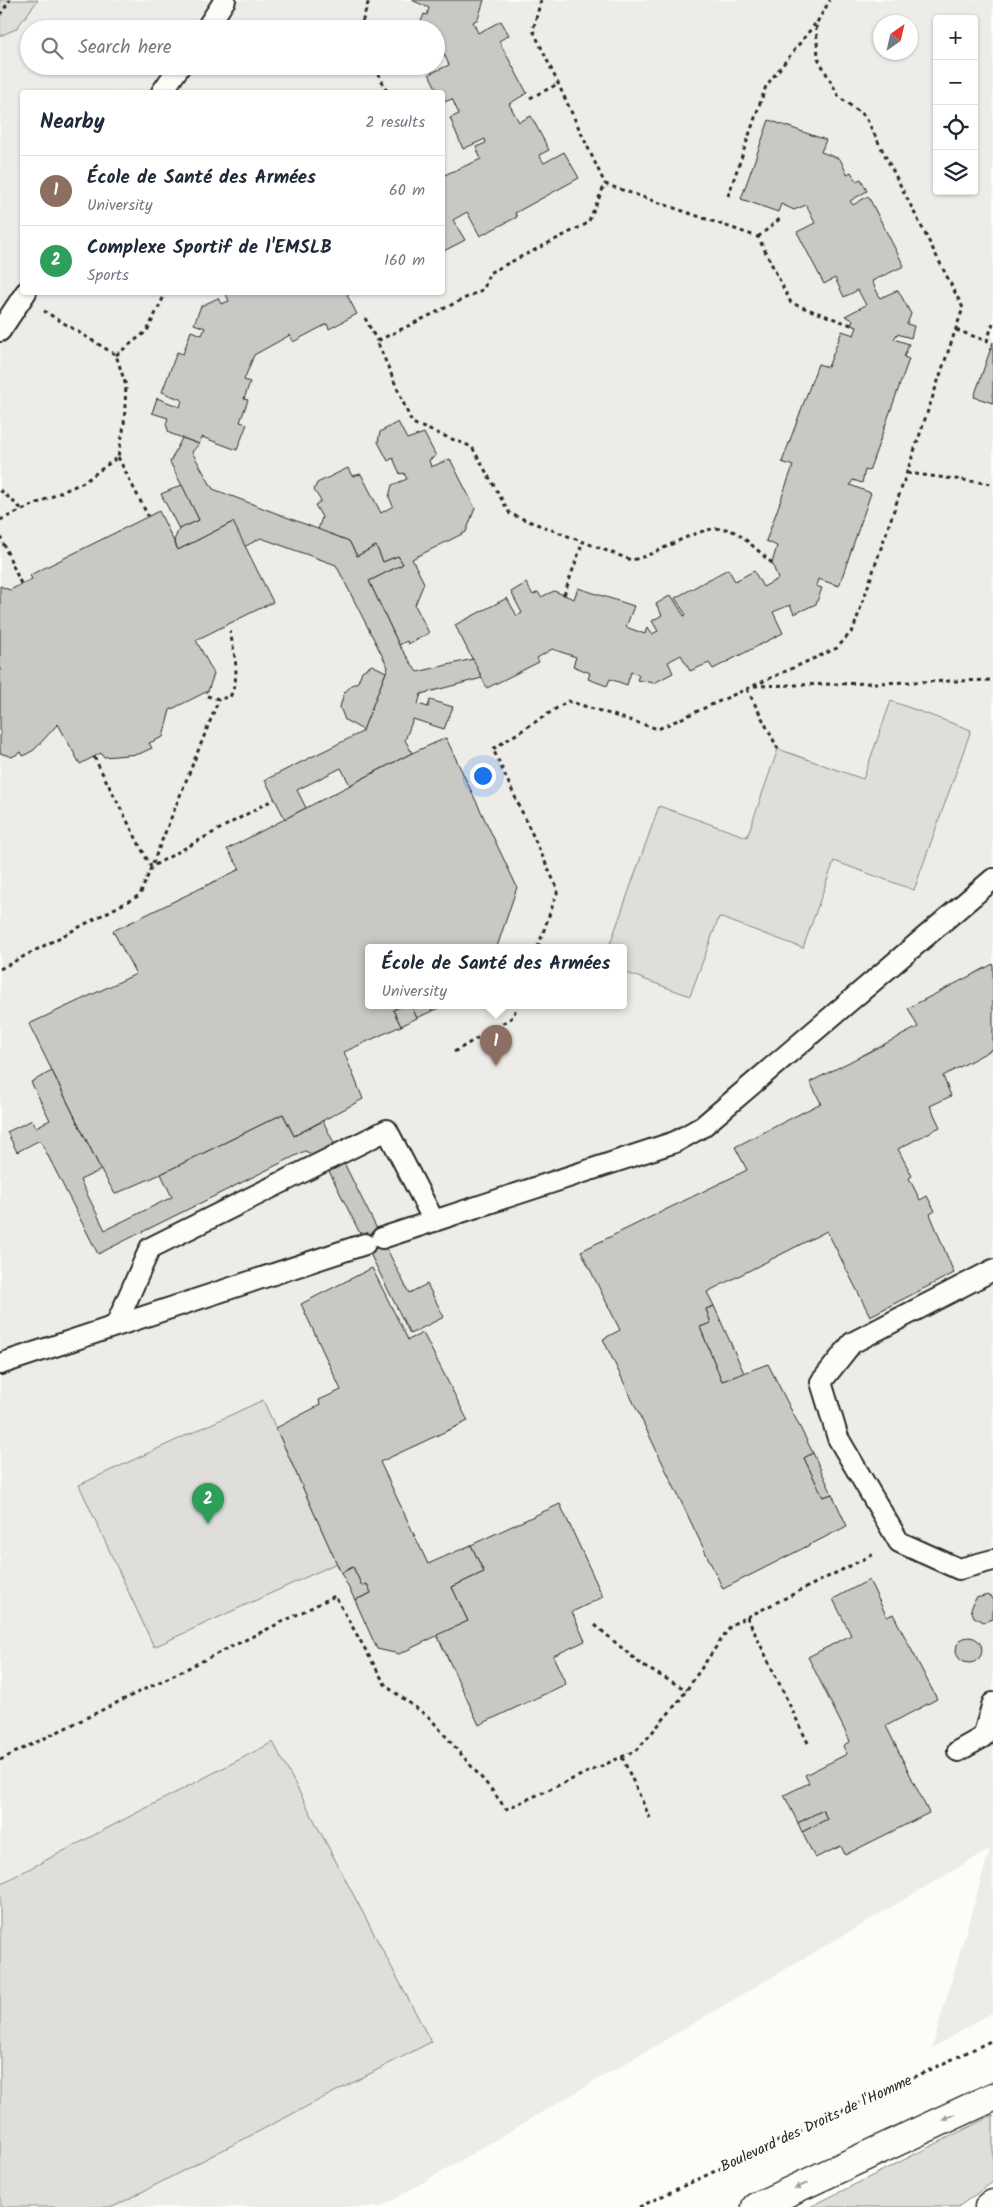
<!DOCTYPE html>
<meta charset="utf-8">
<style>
body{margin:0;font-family:Kalam,sans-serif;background:#f6f6f7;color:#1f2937}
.controls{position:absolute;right:15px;top:15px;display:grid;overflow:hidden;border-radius:5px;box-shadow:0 1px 4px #0004}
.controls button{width:45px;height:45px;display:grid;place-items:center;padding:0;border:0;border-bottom:1px solid #e0e1e3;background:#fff;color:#1f2937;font:25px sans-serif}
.compass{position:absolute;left:873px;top:15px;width:45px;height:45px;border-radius:50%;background:#fff;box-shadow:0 1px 4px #0004;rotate:34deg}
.you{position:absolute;left:482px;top:775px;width:18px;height:18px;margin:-12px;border:4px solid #fff;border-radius:50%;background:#1a73e8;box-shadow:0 0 0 8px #1a73e833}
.badge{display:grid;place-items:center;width:32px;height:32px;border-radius:50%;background:#2b2b2b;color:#fff;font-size:16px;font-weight:700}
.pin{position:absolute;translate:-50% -41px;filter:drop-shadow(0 1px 2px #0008)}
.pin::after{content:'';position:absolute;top:26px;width:18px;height:15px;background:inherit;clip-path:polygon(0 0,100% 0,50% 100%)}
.popup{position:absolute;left:365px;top:944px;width:262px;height:65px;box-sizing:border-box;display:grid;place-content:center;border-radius:5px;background:#fff;filter:drop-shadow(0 1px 4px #0005);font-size:16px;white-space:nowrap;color:#747a83}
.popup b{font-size:19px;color:#1f2937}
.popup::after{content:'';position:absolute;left:50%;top:100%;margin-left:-10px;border:10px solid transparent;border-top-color:#fff}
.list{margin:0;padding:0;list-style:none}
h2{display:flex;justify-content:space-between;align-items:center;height:65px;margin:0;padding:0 20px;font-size:21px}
h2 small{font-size:16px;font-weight:400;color:#747a83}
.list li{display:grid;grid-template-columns:32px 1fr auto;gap:15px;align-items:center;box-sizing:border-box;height:70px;padding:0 20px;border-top:1px solid #e0e1e3}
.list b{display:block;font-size:19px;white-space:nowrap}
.list p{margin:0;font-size:16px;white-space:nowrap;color:#747a83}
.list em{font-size:16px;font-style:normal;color:#747a83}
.icon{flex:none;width:28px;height:28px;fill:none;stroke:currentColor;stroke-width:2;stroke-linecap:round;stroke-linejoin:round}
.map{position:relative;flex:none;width:993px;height:2207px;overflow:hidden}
.search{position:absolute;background:#fff;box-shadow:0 1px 4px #0004;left:20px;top:20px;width:425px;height:55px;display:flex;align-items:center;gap:12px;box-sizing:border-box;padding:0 18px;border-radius:28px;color:#747a83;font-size:19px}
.panel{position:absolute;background:#fff;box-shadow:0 1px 4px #0004;left:20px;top:90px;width:425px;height:205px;border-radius:5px}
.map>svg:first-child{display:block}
</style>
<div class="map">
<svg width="993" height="2207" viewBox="0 0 993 2207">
<rect width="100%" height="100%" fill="#fdfcf7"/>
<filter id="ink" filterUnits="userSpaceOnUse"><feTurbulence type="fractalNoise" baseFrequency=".02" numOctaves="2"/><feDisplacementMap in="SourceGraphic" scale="10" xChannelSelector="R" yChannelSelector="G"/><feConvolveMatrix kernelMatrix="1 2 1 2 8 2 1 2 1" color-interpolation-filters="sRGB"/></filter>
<g filter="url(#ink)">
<!-- built -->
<path fill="#edece8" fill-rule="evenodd" d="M26,0H993V2012L932,2048L990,1849L381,2207H0V36L16,29ZM937,19H974V191H937ZM880,22H910V52H880ZM29,29H436V66H29ZM22,92H442V292H22ZM368,947H624V1005H368Z"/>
<!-- green -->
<g fill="#dfdeda" stroke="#858482">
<polygon points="0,0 38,0 16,29 0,36"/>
<polygon points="891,701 971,730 914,890 834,861 803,948 719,917 690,996 624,972 624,947 609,947 659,806 747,837 778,749 863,779"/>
<polygon points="263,1400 337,1563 154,1647 79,1485"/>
<polygon points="273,1742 431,2042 113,2207 0,2207 0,1884"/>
<polygon points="993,2115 993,2182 958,2207 810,2207"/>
</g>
<!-- building -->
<g fill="#c9c8c4" stroke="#2b2b2b">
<polygon points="412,0 484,0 478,19 473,22 478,33 501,21 509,35 499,41 527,93 509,104 519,122 531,116 549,150 539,155 544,163 564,152 579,178 515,213 517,217 480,236 467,212 453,220 465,240 442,252 442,176 481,159 476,147 486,143 485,139 463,149 450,118 459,114 452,99 442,103 442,92 438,92 429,74 449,65 438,40 436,41 436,29 422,29 420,24 424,14 427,15 429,8"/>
<polygon points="769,120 826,140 821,152 840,159 847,174 851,172 856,181 861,179 867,191 850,201 853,205 868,196 904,266 872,281 880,298 898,290 911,314 907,324 914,326 911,338 897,334 894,339 909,344 904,357 909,359 869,471 865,470 862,483 853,480 850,485 871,493 839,586 818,579 816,586 822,588 816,604 794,614 790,605 773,612 783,633 713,669 709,663 690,671 681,655 668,662 673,673 654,683 637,680 639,675 631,672 627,685 610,679 607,686 588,679 590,673 573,666 576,657 552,649 537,658 539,662 487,688 455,625 507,598 517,616 522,613 511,592 526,583 533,595 538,592 541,597 554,591 574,599 578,588 634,606 626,627 645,634 647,627 652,634 658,631 652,621 662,615 656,604 671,595 684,616 686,615 675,598 728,569 735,581 754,571 763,587 778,579 772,563 777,546 766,541 793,466 782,462 818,364 828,367 842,331 854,335 857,327 851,325 853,320 845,316 866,305 858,290 844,297 835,278 824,284 797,232 815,223 806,205 794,210 781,204 778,212 741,199"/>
<polygon points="225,292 351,292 347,295 357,314 329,329 327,324 293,342 290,335 254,355 244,380 250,382 244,399 248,400 240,422 247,424 237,450 202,437 199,444 169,433 166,424 168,418 152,413 157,398 180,407 182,400 162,392 177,352 183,354 191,331 202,335 205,328 194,324 201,306 218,298 221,304 229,301"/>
<polygon points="993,342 993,403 974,397"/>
<polygon points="398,422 407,439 424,433 436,456 429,460 431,467 450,459 475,508 466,532 412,559 424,583 415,605 429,633 408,644 407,641 399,645 369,581 403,564 398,556 383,562 376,546 357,556 349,541 318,530 322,517 315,505 321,501 314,490 317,483 348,468 352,476 361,474 381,513 393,506 389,497 392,485 407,479 404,473 400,474 393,458 388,461 378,442 380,432"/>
<polygon points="182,438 199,444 192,452 213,489 349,541 357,556 376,546 383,562 398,556 403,564 369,581 399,645 417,672 473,659 482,678 421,694 418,704 428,707 430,700 453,707 444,729 413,719 405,740 412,753 350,785 341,768 297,790 306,808 285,819 265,780 362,732 388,667 336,565 261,538 242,548 233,522 178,550 174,540 179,529 199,520 170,462"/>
<polygon points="182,485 199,520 179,529 161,494"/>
<polygon points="159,511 178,550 233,522 273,602 196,640 214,674 208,691 170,710 163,737 149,743 152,748 139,754 104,757 101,753 80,764 58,724 34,750 23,756 21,752 12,757 0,753 0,586 10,590 32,579 30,575"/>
<polygon points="372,665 386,672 363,730 345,720 340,707 344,693 352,685 358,682 362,671"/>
<polygon points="446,738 517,887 497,947 368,947 368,1005 405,1005 393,1010 401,1026 344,1052 363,1099 294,1136 283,1114 161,1174 115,1194 101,1170 29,1024 136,974 113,931 240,869 227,849 412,753"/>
<polygon points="993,964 993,1049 943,1076 951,1096 930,1106 940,1127 898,1149 912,1176 909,1178 920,1200 927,1196 935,1211 930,1214 954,1273 870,1316 827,1231 707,1292 714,1306 706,1309 711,1323 700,1327 722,1381 768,1364 813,1453 804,1458 823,1497 832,1494 847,1526 723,1589 603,1339 620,1330 581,1251 747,1170 735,1147 821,1103 810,1082 918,1027 908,1008"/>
<polygon points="405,1005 411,1005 417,1018 401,1026 393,1010"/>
<polygon points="411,1005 429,1005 432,1011 417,1018"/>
<polygon points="429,1005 445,1005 432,1011"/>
<polygon points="52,1071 101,1170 80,1180 105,1230 172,1197 161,1174 283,1114 294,1136 323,1121 409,1293 427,1284 444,1317 410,1334 323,1159 305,1151 98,1254 40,1140 17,1152 7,1132 32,1120 36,1127 50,1120 31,1082"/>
<polygon points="372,1268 408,1340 423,1333 468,1421 380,1462 428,1564 471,1545 484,1572 452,1587 468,1621 399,1654 377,1649 355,1600 371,1593 367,1584 362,1586 353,1567 341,1573 276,1428 320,1405 319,1400 341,1390 301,1304"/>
<polygon points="714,1306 744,1373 722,1381 700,1327 711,1323 706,1309"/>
<polygon points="813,1453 832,1494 823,1497 804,1458"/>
<polygon points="560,1504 603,1597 572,1612 585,1641 553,1656 566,1684 479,1725 437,1635 468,1621 452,1587 484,1572 471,1545"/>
<polygon points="353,1567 362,1586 367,1584 371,1593 355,1600 341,1573"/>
<polygon points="869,1580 887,1617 893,1614 937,1699 886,1726 929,1813 845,1855 841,1846 815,1858 802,1832 827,1819 823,1810 798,1823 784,1795 809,1783 805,1775 847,1754 843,1746 850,1741 808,1657 851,1635 833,1599"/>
<polygon points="988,1595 993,1598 993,1619 984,1622 974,1617 971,1609 976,1598"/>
<circle cx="969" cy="1650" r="13"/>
<polygon points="823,1810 827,1819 802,1832 798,1823"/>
</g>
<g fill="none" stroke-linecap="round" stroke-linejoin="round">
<!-- lane casing -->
<g stroke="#2b2b2b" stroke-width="24">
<g id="lane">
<polyline points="206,29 225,0"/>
<polyline points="162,92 180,66"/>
<polyline points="0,331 26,292"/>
<polyline points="382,1238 675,1142 702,1127 993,879"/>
<polyline points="993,1270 852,1343 821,1382 838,1438 899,1542 959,1569 993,1560"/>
<polyline points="116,1325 150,1248 387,1130 434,1221"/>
<polyline points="0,1364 365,1244"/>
<polyline points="958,1751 983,1737 993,1703"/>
</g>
</g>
<!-- primary casing -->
<g stroke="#2b2b2b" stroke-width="31">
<g id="primary">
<polyline points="756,2207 993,2097"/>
<polyline points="989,2207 993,2204"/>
</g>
</g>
<!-- path -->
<g stroke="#2b2b2b" stroke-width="3" stroke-dasharray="4 4" stroke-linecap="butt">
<polyline points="541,0 533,30 605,184"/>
<polyline points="0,15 10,0"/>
<polyline points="360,29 369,0"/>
<polyline points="375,66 387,92"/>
<polyline points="530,98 558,84"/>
<polyline points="728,196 766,86 815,24"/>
<polyline points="758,237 782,217"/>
<polyline points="365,318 377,341"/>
<polyline points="956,330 987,341 993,323"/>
<polyline points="116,355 147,331 166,292"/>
<polyline points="118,457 148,516"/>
<polyline points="907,473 993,484"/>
<polyline points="0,490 23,510"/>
<polyline points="0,520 84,482 118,457 124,426 126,386 116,355 44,311"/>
<polyline points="0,536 21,584"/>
<path d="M772,563C760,553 749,541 736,533C709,515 660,556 631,560L510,514L472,447L412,423L377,341L484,289L489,273L588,223L605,184L758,237L791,303L851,325"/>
<polyline points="564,595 583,541"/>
<polyline points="754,686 993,680"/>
<polyline points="747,689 778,749"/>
<path d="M207,696L219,699L230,697C241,675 234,653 230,631"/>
<polyline points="94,757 151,867 274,799"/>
<polyline points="538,947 558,890 493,749 568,701 658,729 837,648 853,630 963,308 865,116 839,97 818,58 816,24 830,0"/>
<polyline points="0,969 140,895 219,699"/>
<polyline points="454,1052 513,1017 517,1005"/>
<polyline points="747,1617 808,1743"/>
<polyline points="595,1625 643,1666 687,1690"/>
<polyline points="622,1757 650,1818"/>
<polyline points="0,1760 335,1596 386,1686 430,1718 491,1789 506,1809 637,1750 679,1701 731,1625 876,1553"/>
<polyline points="639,2207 993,2040"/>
</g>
<!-- lane -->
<use href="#lane" stroke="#fdfcf7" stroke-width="20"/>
<!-- primary -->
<use href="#primary" stroke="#fdfcf7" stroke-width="28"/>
</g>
<!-- one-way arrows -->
<defs><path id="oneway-solid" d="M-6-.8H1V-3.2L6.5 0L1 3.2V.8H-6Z" transform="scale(1.25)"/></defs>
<g fill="#9e9e9b">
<use href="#oneway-solid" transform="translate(949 2117) rotate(155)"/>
<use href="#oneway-solid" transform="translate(801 2186) rotate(155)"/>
</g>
</g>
<g text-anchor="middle" stroke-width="5" stroke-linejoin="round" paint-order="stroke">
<!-- street labels -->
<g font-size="15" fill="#2b2b2b" stroke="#fdfcf7">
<text transform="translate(816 2123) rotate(-25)" y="5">Boulevard des Droits de l'Homme</text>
</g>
</g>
</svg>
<div class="controls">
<button>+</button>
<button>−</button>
<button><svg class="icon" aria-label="locate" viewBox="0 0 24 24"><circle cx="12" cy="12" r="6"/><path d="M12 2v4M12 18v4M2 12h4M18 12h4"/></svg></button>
<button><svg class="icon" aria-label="layers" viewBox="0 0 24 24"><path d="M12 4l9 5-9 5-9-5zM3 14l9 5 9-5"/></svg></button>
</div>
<svg class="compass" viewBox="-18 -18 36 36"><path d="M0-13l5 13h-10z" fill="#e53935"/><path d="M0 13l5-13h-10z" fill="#747a83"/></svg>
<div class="you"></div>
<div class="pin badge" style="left:496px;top:1066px;background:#8d6e63">1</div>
<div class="popup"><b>École de Santé des Armées</b>University</div>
<div class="pin badge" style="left:208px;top:1524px;background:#2e9e5b">2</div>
<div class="search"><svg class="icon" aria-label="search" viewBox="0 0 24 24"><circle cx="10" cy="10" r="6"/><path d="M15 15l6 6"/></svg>Search here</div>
<section class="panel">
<h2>Nearby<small>2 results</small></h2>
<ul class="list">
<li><span class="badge" style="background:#8d6e63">1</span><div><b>École de Santé des Armées</b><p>University</p></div><em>60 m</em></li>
<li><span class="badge" style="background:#2e9e5b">2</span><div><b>Complexe Sportif de l'EMSLB</b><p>Sports</p></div><em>160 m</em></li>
</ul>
</section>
</div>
